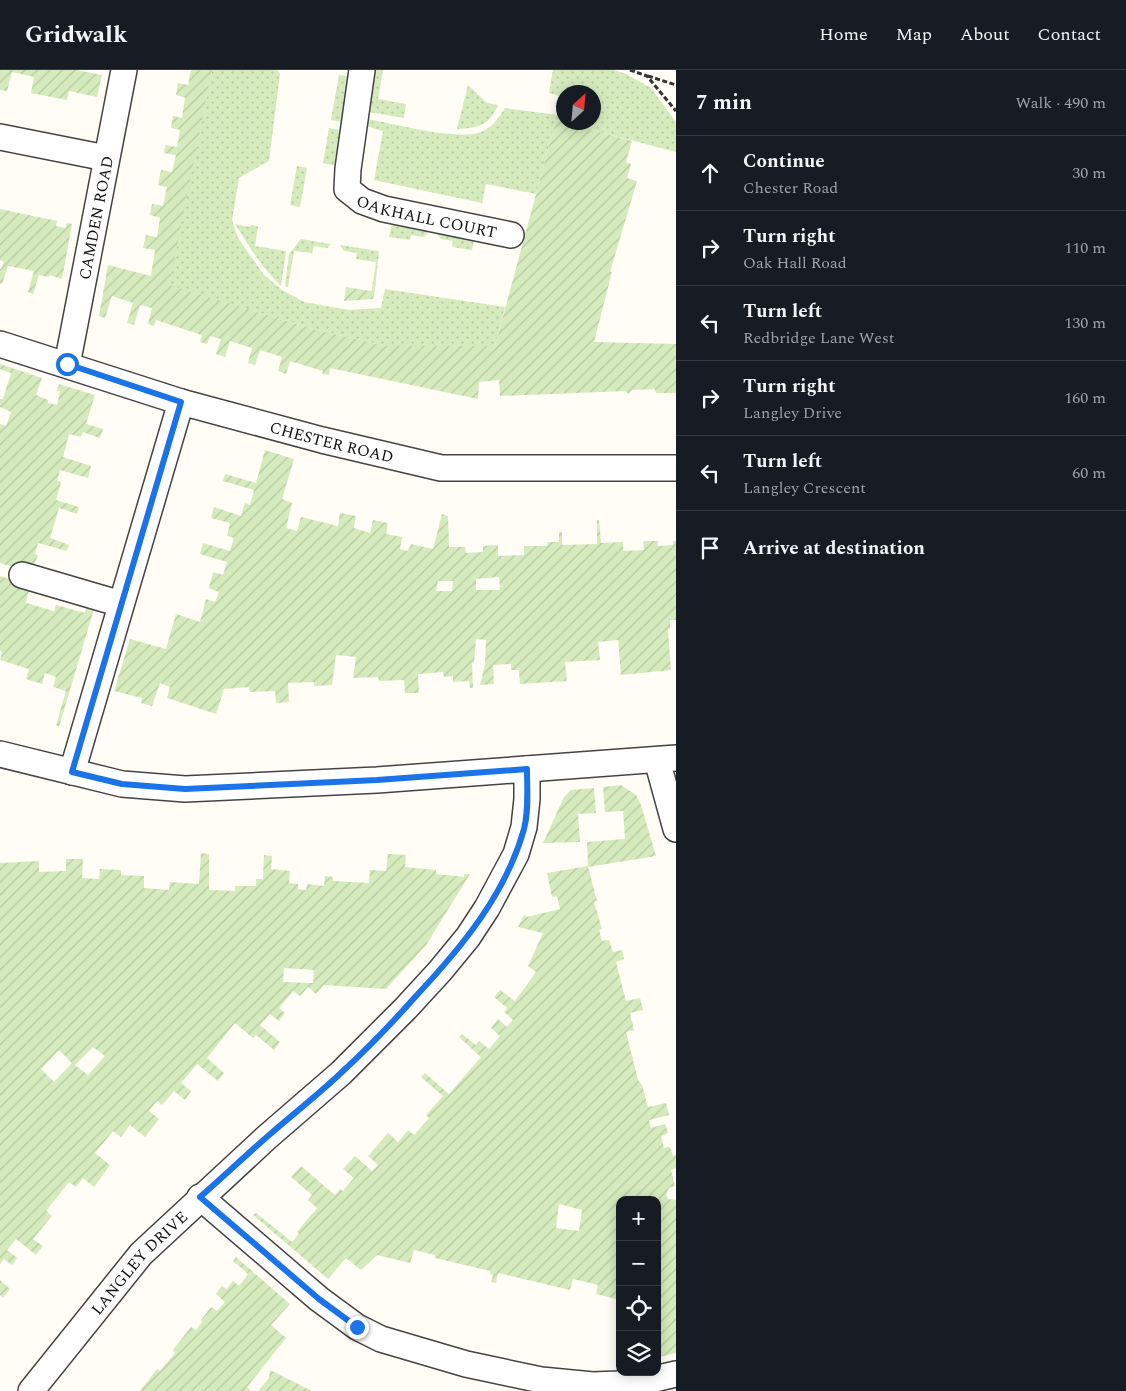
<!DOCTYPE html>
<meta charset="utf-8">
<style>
body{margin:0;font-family:Spectral,serif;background:#242831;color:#f1f3f6}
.controls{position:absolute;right:15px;bottom:15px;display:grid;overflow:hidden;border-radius:10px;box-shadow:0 2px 12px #0003}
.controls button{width:45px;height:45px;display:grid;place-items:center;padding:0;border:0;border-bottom:1px solid #363941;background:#171b24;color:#f1f3f6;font:25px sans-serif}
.compass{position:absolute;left:556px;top:15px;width:45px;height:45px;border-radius:50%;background:#171b24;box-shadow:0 2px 12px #0003;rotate:26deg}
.stop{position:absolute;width:15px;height:15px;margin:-11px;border:4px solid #1a73e8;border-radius:50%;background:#fff}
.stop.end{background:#1a73e8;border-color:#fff;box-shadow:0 1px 5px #0008}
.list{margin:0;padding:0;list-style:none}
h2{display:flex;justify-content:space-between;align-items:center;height:65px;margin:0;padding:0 20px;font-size:21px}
h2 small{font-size:16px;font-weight:400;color:#9ea1a6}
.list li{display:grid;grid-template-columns:32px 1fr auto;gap:15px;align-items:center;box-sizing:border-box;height:75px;padding:0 20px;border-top:1px solid #363941}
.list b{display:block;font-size:19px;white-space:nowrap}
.list p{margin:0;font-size:16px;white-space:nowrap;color:#9ea1a6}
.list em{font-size:16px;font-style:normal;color:#9ea1a6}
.icon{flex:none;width:28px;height:28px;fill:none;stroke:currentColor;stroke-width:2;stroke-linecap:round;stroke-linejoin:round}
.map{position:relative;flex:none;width:676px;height:1321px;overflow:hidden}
header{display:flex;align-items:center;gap:30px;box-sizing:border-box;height:70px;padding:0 25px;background:#171b24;border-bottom:1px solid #363941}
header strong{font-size:24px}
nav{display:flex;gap:28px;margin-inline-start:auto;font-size:18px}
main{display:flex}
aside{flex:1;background:#171b24}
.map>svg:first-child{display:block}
</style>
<header>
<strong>Gridwalk</strong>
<nav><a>Home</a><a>Map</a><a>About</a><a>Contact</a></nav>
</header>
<main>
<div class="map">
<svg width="676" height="1321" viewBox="0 0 676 1321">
<defs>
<pattern id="grass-dots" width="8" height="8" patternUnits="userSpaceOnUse" patternTransform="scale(1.25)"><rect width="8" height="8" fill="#d5ebbd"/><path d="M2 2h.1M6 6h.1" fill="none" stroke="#b6c8a1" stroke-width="1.8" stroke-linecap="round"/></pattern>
<pattern id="garden-furrows" width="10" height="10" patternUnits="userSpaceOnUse" patternTransform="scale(1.25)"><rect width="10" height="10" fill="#d5ebbd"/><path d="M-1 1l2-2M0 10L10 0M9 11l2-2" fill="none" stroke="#b6c8a1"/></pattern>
</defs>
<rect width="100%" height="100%" fill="#fffdf5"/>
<!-- grass -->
<g fill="url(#grass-dots)">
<polygon points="212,0 277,0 280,4 269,91 239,108 232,150 238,168 264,205 282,220 304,232 349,240 381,238 385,219 505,237 495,276 386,276 313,259 168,215"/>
<polygon points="370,0 383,0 378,29 406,34 404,48 363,41"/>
<path d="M553,0H614L626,4L651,18L676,52V82L565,53L594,52V22H564L563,52L556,50L536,124L486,114L482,133L374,110L383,61L366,56L363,48C390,53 454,70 478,63C490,60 499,48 505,38L558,45L563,27L549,23Z"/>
<polygon points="339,5 352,7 344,52 331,50"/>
<path d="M468,15L487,33L498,35C489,56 478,58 457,59Z"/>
<polygon points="329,58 344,61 337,96 323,93"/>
<polygon points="297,96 307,98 300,137 290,135"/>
<polygon points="393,149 429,156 427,164 423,167 411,165 410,170 389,167"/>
<path d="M235,154L250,157L251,155L258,156L255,176L286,181L281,216C262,198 249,176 235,154Z"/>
<polygon points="438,157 475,165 472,180 452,177 453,171 441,169 437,164"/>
<polygon points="301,169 331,174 327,178 314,176 312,183 294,181 288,217 285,216 289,184"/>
<polygon points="340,175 379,181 375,220 372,219 376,192 356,189 357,183 344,181"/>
</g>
<!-- garden -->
<g fill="url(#garden-furrows)" fill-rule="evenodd">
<polygon points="0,0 77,0 102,5 97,27 69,21 67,30 31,23 34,7 12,2 7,21 0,20"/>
<polygon points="191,0 212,0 169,215 313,259 386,276 495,276 556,50 632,71 626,92 631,94 627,108 637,111 610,202 612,202 594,272 676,274 676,323 656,323 655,319 632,320 629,324 625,321 500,326 499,310 479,312 478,329 330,298 329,305 322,304 323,301 290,291 286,304 278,301 282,287 260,280 255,295 248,293 252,278 230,271 225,287 216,284 221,269 210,266 207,274 200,272 202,265 156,250 154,256 148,254 152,238 140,235 134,255 127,253 133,233 112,226 105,248 99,246 108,195 151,206 155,180 143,178 146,165 157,167 160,148 150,145 152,134 163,136 167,117 158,115 161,100 172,102 176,85 164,83 165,75 177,77 180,60 171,58 173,46 182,48 185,28 176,25 178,13 188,15"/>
<polygon points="0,139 57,151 56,156 65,158 67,153 72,154 62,209 50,205 48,207 39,205 33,224 28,222 34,201 8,196 2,214 0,214 0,199 1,199 4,192 0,190"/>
<polygon points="346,217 371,221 372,219 375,220 373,229 344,231"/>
<polygon points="0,294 42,308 36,325 48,330 48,333 57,335 60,321 57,321 59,314 95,325 86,354 103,359 100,368 83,362 81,367 69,364 63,387 91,396 88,408 60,400 57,411 61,412 56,430 79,437 77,444 59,438 50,468 69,475 67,481 38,473 35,484 38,485 34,496 38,505 0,493 0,354 6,356 11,342 0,337 0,329 3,329 11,303 0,299"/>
<path d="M265,380L294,389L282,429L292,433L286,458L297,461L301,447L338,456L340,443L356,446L354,458L370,463L373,450L388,453L386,464L402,467L400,479L408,481L411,474L433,479L442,444L448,446L449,477H465L466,483L483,482V476L498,475V486L524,485V476H547L548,472H559V462H562V475L597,474V450H599L601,473L623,472V481L644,480L643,471H658V476L673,475V471H676V550H670V559L668,560L671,600L621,605L618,570L598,572L600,590L565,592L567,611L520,614L519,600H511V594L493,595L494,614L480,615L485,594L486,570L476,569L474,592L472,593L473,618H470L469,611L453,612V606L444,607L443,602L418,604L419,623H405L404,610L379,611L378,607L353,608L356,587L336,585L332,615L314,616V612L288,613L289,632L276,633L275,621L250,622L249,617L224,619L216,644L167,628L170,617L160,613L152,636L141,633L142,628L114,621L130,569L166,579L176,544L200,552L206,529L215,532L219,522L209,518L213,502L223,505L227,492L200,484L203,473L230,481L234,468L227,466L230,453L211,448L214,437L241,446L245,433L250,435L254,420L223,411L225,404L256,413ZM499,507L500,520H476V509ZM438,511H453L452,521H436Z"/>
<polygon points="0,506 16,511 29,520 26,533 54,541 56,535 85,543 89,531 96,532 59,657 56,655 66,621 53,617 56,607 45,603 42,614 26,609 29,599 0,590 2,582 0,581"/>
<path d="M621,715L636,725L641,735L656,786L588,797L597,831L594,832L602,859L599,860L602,871L609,870L613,882L622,880L624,889L616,892L626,931L640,928L643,940L630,943L634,960L626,962L638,1010L642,1015L648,1037L666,1033L669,1045L649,1050L651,1058L665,1054L668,1063L661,1066L664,1078L670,1077L673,1086L676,1085V1098L671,1100L675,1116L669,1118L666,1125L668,1129L676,1130V1283L659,1287L657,1280V1130H620V1230L596,1224L598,1215L573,1209L570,1220L498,1203L496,1213L491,1212L493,1205L490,1204V1201L435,1188V1185L414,1180L410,1193L377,1185L361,1200L346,1188L328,1209L253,1145L256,1143L292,1172L299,1164L297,1162L317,1138L308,1130L312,1125L291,1107L301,1096L335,1125L340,1119L343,1121L354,1108L343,1099L355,1086L372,1101L378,1095L368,1086L388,1063L398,1072L408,1060L414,1065L429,1048L426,1045L443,1026L421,1007L425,1003L449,1024L481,987L459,967L462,964L476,975L479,971L489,979L500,966L491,958L498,949L507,957L513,950L504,942L507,938L494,927L500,920L515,931L536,902L528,896L543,863L518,857L524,845L527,847L560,839L557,826L552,827L547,803L588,796L587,772L625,769L623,741L605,742L603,717ZM559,1134L582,1140L579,1161L556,1158Z"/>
<polygon points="594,718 596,743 578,744 580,772 543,773 564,727 571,720"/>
<path d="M201,783L209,784V820L235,821V816H256V809H263L264,785L272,786L271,799L290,801L289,813L298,814V819L306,820L307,814L324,816L325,806L333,807V811L369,813L370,800L386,801L388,784L406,785L405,797L436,800V804L464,807V804H470L426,875L386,919L324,915L316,924L308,917L300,926L293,921L279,938L285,943L279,951L270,944L260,955L280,972L274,980L256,965L253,968L235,953L207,988L224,1003L218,1011L197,994L181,1013L191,1021L185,1030L174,1021L162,1035L157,1031L149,1041L159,1049L145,1067L130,1055L121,1067L113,1061L95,1083L110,1095L94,1117L83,1108L76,1117L69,1112L46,1141L52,1146L33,1169L43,1176L36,1185L16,1169L7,1180L17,1188L12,1195L4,1189L0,1194V793L39,791V802L66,801V789H83L82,808L99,809L100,799L121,800V805L144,806V818L169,820L170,812L199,814ZM284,898L314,900L313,913L283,912ZM93,977L105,986L88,1005L75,995ZM59,980L72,993L54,1012L41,999Z"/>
<polygon points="236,1187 290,1234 271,1255 286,1268 247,1317 251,1321 140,1321 157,1299 160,1301 175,1283 173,1280 191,1257 196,1260 202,1252 201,1250 211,1237 217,1241 225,1232 216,1224 222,1216 227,1219 233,1211 239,1216 248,1204 233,1191"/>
<polygon points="0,1210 10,1219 3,1228 0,1225"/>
<polygon points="270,1300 312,1321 258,1321 269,1308"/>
</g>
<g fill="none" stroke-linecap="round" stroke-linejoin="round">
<!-- minor casing -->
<g stroke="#444" stroke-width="28">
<g id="minor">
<path id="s1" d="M362,0L348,99L347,119L362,131L384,139L511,165"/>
<polyline points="0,67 106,88"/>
<path id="s2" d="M0,274L181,332L322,370L441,398H676"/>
<path id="s3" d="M67,295L124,0"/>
<polyline points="22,505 121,534"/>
<polyline points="0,684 122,714 185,719 377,710 676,688"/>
<polyline points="657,690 676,759"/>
<polyline points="72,702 181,332"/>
<polyline points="200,1127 319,1229 357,1257 381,1269 466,1294 541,1310 593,1315 618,1314 646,1311 676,1304"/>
<path id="s4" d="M31,1321L141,1184L266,1068L341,1003L406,938L440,901L468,867L487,838L516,784L524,757L527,729V699"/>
</g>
</g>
<!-- path -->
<g stroke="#333" stroke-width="3" stroke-dasharray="5 2.5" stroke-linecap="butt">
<polyline points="630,0 647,6 676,41"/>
<polyline points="648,6 676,15"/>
</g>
<!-- minor -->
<use href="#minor" stroke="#fff" stroke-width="25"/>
</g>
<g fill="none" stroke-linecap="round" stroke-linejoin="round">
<!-- route -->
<path stroke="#1a73e8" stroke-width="6" d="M67,294L181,332L72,702L122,714L185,719L377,710L527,699C527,718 529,740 524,759C506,824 461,878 416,926C393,952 368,978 342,1002C319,1024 292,1045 268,1066C245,1086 223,1107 200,1127L319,1229L357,1257"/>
</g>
<g text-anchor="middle" stroke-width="5" stroke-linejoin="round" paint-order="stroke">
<!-- street labels -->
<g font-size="16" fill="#111" stroke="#fff">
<text dy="6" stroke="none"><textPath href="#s1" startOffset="206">OAKHALL COURT</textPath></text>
<text dy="6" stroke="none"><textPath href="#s3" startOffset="150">CAMDEN ROAD</textPath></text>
<text dy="6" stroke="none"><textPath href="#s2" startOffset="346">CHESTER ROAD</textPath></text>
<text dy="6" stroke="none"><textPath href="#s4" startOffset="168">LANGLEY DRIVE</textPath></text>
</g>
</g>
</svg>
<div class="controls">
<button>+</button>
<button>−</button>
<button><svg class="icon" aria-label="locate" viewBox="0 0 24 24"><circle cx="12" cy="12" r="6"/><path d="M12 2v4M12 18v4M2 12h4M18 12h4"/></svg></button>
<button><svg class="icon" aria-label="layers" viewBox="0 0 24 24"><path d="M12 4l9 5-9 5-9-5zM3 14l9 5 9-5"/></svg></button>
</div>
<svg class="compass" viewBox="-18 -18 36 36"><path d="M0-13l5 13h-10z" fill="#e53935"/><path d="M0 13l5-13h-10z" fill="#9ea1a6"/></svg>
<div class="stop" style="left:67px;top:294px"></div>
<div class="stop end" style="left:357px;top:1257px"></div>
</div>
<aside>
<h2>7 min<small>Walk · 490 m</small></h2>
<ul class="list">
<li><svg class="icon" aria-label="ahead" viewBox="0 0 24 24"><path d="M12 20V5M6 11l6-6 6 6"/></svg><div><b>Continue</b><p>Chester Road</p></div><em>30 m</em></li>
<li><svg class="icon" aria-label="right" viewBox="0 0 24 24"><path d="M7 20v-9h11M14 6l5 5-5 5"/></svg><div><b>Turn right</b><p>Oak Hall Road</p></div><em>110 m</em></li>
<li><svg class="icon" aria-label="left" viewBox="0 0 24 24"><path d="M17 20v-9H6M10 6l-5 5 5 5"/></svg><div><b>Turn left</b><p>Redbridge Lane West</p></div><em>130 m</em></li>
<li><svg class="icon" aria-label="right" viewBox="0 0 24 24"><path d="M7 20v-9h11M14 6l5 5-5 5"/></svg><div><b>Turn right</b><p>Langley Drive</p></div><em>160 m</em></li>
<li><svg class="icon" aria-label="left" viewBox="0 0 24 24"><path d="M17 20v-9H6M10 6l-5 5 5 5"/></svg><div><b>Turn left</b><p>Langley Crescent</p></div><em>60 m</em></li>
<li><svg class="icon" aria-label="arrive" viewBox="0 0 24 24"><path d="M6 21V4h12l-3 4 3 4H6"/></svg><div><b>Arrive at destination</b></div></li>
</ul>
</aside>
</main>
